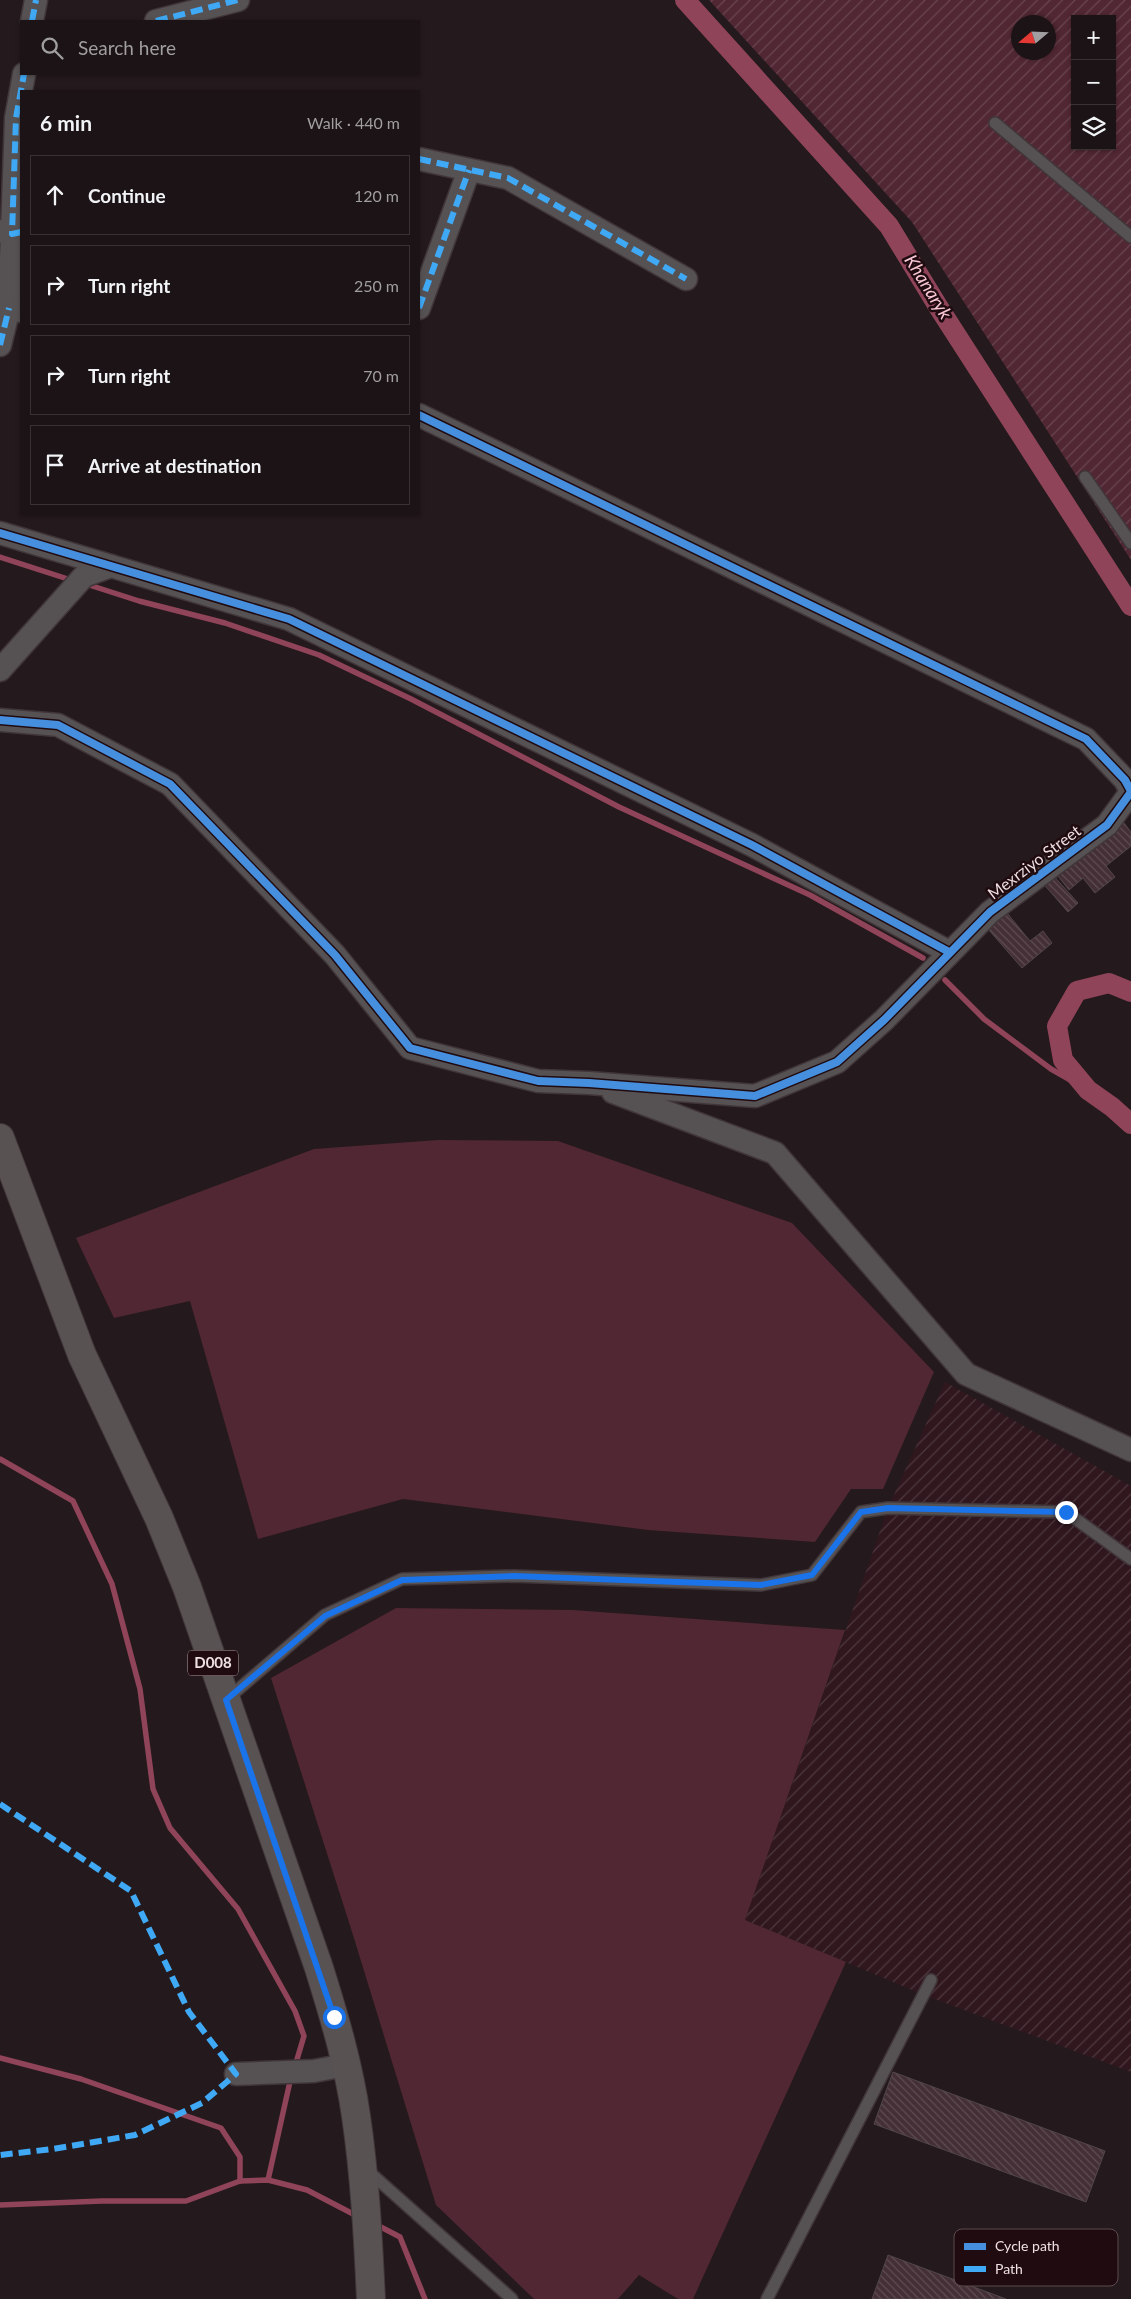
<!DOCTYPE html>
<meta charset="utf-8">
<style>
body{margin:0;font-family:Lato,sans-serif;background:#282022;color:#f1f3f6}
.controls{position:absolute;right:15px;top:15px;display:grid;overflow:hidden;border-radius:0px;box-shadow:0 1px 4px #0004}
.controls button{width:45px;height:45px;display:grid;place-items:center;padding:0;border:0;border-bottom:1px solid #393234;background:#1b1315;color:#f1f3f6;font:25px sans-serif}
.compass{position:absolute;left:1011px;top:15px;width:45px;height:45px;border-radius:50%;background:#1b1315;box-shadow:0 1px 4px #0004;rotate:251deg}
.stop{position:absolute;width:15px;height:15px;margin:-11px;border:4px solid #1a73e8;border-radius:50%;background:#fff}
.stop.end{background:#1a73e8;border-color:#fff;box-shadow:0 1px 5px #0008}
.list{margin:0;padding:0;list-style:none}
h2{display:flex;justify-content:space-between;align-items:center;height:65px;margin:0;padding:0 20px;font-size:21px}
h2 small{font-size:16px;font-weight:400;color:#a09ea0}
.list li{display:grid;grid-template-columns:32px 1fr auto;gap:15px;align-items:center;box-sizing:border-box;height:80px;margin:0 10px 10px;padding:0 10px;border:1px solid #393234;border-radius:0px}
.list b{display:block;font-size:19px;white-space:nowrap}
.list em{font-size:16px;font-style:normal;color:#a09ea0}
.icon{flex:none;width:28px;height:28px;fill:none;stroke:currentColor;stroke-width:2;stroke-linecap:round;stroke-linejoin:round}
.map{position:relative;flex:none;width:1131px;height:2299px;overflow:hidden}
.search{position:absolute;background:#1b1315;box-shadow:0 1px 4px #0004;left:20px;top:20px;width:400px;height:55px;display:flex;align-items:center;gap:12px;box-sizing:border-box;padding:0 18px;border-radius:0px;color:#a09ea0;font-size:19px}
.panel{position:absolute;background:#1b1315;box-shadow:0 1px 4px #0004;left:20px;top:90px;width:400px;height:425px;border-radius:0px}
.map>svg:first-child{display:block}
</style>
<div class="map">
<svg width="1131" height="2299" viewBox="0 0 1131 2299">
<defs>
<pattern id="industrial-furrows" width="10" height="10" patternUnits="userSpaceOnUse" patternTransform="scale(1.25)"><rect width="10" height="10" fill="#30171e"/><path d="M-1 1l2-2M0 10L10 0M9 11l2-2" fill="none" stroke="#4e383f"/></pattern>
<pattern id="garden-furrows" width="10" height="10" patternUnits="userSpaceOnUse" patternTransform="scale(1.25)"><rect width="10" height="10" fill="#502732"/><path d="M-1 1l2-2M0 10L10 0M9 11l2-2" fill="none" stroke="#6a4650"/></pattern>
<pattern id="building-back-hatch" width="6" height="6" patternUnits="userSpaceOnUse" patternTransform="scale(1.25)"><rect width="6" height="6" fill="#432f35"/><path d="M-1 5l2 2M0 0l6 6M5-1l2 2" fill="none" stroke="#5e4d52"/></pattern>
</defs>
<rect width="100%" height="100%" fill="#24191c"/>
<!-- industrial -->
<polygon fill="url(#industrial-furrows)" points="945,1382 1131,1486 1131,2072 924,1995 745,1920 888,1508"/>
<!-- grass -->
<g fill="#502732">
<polygon points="438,1140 558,1141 792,1223 934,1372 883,1489 851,1489 815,1542 648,1530 403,1499 258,1539 190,1301 114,1318 76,1238 314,1149"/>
<polygon points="396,1608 573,1610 845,1630 745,1920 846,1962 693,2299 678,2299 639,2275 618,2299 534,2299 436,2205 353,1935 271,1678"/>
</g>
<!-- garden -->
<path fill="url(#garden-furrows)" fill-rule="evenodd" d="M709,0H1131V560L912,222ZM1075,19H1112V146H1075ZM1018,22H1048V52H1018Z"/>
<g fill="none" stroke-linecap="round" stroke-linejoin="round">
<!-- stream -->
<g stroke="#904459" stroke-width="5.5">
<polyline points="0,557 74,581"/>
<polyline points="83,583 139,601 225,623 319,655 411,699 619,807 810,895 923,958"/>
<polyline points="945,980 984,1019 1051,1069 1088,1090"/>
<polyline points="0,1459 73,1501 112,1584 140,1689 153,1789 170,1828 238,1909 295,2011 304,2036 295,2066"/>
<polyline points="0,2058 81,2079 221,2128 240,2157 240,2181"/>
<polyline points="268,2180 291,2077"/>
<polyline points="0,2205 102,2201 186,2201 240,2181 268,2180 307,2190 357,2216"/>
<polyline points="375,2224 400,2237 425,2299"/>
</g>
<!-- canal -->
<g stroke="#904459" stroke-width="20">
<polyline points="685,0 889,226 939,308 1131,606"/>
<polyline points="1131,992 1109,983 1077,991 1057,1026 1063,1060 1088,1090 1112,1107 1131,1124"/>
</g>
</g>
<!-- building -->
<g fill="url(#building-back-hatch)" stroke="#514649">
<polygon points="1120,818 1131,832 1131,846 1106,866 1115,877 1095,893 1083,878 1069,890 1054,871"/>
<polygon points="1051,873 1078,903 1068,912 1041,881"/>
<polygon points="1007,913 1030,941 1043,931 1052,943 1022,968 988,929"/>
<polygon points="893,2072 1105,2151 1086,2202 874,2124"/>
<polygon points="888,2255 1006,2299 872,2299"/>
</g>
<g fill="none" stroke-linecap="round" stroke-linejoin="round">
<!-- service casing -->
<g stroke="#403639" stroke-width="14">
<g id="service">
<polyline points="995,123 1131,237"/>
<polyline points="1085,477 1131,543"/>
<polyline points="227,1699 325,1615 402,1579 514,1576 761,1585 812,1575 861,1512 888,1508 1066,1512 1131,1559"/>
<polyline points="367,2170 512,2299"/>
<polyline points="767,2299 931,1980"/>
</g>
</g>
<!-- minor casing -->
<g stroke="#403639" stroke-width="25">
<g id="minor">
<polyline points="32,21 36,0"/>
<polyline points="156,21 238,0"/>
<polyline points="419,159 508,178 686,279"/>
<polyline points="0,231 12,234 9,308 21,311"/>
<polyline points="21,232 12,234 16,118 24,74"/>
<polyline points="419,308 469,170"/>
<polyline points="0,345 9,308"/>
<polyline points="419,415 1086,739 1125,780 1131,791"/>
<polyline points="0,533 289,619 752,845 949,952"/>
<polyline points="0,670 84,576 111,566"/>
<polyline points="0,720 58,725 170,784 335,955 410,1048 538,1081 589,1083 755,1096 837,1062 884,1020 990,912 1107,825 1131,792"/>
<polyline points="613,1092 775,1153 966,1374 1131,1450"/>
<polyline points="236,2074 314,2071 346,2065"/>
</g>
</g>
<!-- primary casing -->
<g stroke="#403639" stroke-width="30">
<path id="primary" d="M0,1138L82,1355L159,1518L187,1587L319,1968C334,2016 349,2066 356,2116C365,2177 368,2238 371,2299"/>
</g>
<!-- service -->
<use href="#service" stroke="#565153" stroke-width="11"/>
<!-- minor -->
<use href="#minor" stroke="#565153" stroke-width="22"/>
<!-- primary -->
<use href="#primary" stroke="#595253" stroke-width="28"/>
<!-- quiet -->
<g stroke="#3fa9f5" stroke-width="6" stroke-dasharray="12 6" stroke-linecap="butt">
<polyline points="32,21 36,0"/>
<polyline points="156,21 238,0"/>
<polyline points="419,159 508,178 686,279"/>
<polyline points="21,232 12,234 16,118 24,74"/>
<polyline points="419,308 469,170"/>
<polyline points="0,345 9,308"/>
<polyline points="0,1804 131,1891 189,2012 236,2074 202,2103 135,2135 53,2149 0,2155"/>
</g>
<!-- cycleway casing -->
<g stroke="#1f0b10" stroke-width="11">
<g id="cycleway">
<polyline points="419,415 1086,739 1125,780 1131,791"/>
<polyline points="0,533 289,619 752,845 949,952"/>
<polyline points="0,720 58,725 170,784 335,955 410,1048 538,1081 589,1083 755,1096 837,1062 884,1020 990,912 1107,825 1131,792"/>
</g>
</g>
<!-- cycleway -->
<use href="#cycleway" stroke="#468fdf" stroke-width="8"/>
</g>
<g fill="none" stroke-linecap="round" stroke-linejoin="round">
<!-- route -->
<polyline stroke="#1a73e8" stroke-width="6" points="334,2017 226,1700 325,1616 402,1580 514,1576 761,1585 812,1575 861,1512 888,1508 1066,1512"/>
</g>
<g text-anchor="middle" stroke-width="5" stroke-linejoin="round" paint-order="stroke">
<!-- shield labels -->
<rect fill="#1f0b10" stroke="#b1a0a4" stroke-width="1" x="188" y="1650.5" width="50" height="25" rx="4"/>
<g font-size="15" font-weight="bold" fill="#efe0e3">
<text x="213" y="1668">D008</text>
</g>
<!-- street labels -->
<g font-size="16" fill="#efe0e3" stroke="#1f0b10">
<text transform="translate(1034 862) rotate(-37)" y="6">Mexrziyo Street</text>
</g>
<!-- water labels -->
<g font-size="18" font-style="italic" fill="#f9c8d3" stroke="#1f0b10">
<text transform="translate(928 287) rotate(58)" y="6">Khanaryk</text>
</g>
</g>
<!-- legend -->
<rect x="954" y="2229" width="164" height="57" rx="8" fill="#1f0b10" stroke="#5d4b4f" stroke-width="1"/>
<rect x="964" y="2243" width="22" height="7" fill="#468fdf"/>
<rect x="964" y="2266" width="22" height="6" fill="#3fa9f5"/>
<g font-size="14" fill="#efe0e3">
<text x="995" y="2251">Cycle path</text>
<text x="995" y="2274">Path</text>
</g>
</svg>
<div class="controls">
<button>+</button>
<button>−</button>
<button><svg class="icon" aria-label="layers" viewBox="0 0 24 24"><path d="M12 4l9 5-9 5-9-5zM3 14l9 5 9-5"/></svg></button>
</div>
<svg class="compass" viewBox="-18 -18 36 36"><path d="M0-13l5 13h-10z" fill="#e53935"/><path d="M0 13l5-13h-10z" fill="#a09ea0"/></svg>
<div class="stop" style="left:334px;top:2017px"></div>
<div class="stop end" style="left:1066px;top:1512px"></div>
<div class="search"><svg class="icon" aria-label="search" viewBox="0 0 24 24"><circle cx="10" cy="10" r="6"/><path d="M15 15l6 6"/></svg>Search here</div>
<section class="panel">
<h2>6 min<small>Walk · 440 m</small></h2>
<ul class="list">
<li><svg class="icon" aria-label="ahead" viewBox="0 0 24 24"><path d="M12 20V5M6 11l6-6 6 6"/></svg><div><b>Continue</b></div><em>120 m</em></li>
<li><svg class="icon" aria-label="right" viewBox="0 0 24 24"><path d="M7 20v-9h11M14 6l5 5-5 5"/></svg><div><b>Turn right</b></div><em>250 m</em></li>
<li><svg class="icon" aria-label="right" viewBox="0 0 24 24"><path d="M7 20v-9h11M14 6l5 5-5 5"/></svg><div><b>Turn right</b></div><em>70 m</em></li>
<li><svg class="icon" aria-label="arrive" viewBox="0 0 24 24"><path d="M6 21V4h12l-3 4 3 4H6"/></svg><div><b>Arrive at destination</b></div></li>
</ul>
</section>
</div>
